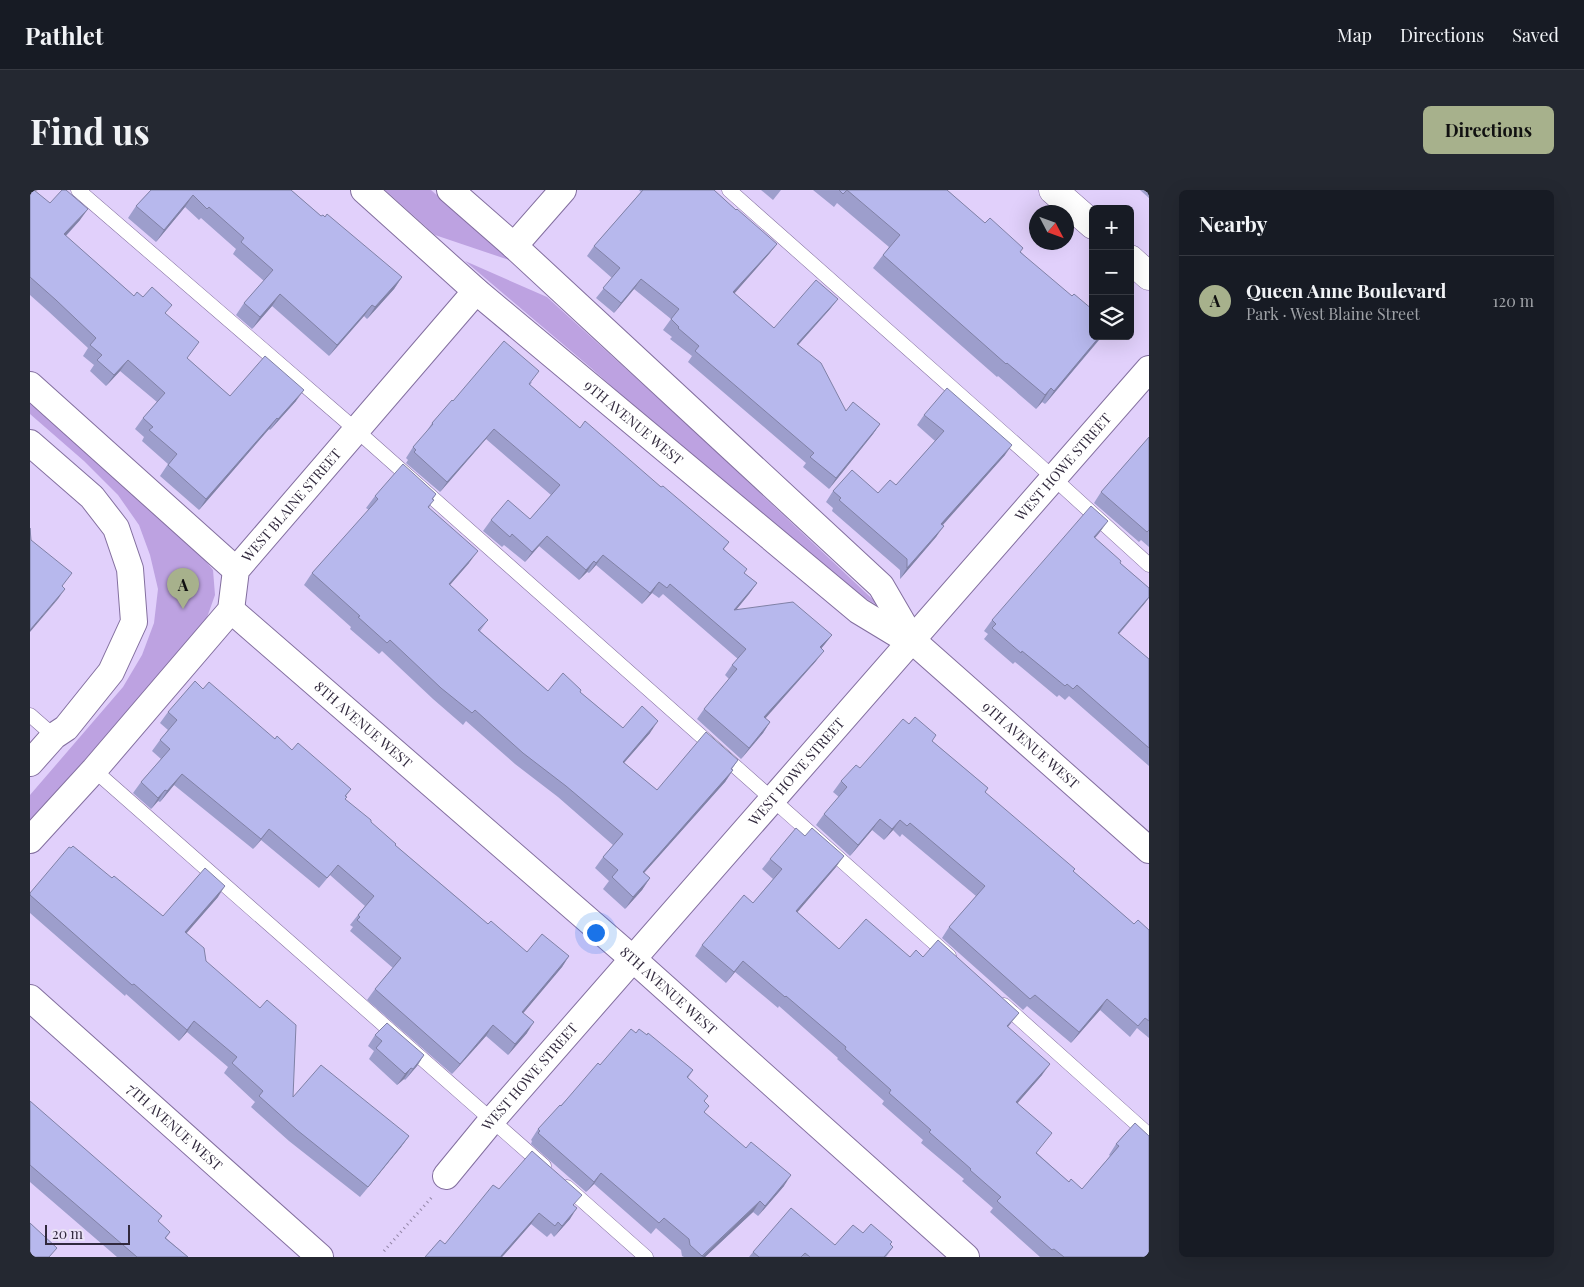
<!DOCTYPE html>
<meta charset="utf-8">
<style>
body{margin:0;font-family:"Playfair Display",serif;background:#242831;color:#f1f3f6}
.controls{position:absolute;right:15px;top:15px;display:grid;overflow:hidden;border-radius:8px;box-shadow:0 5px 20px #0002}
.controls button{width:45px;height:45px;display:grid;place-items:center;padding:0;border:0;border-bottom:1px solid #363941;background:#171b24;color:#f1f3f6;font:25px sans-serif}
.compass{position:absolute;left:999px;top:15px;width:45px;height:45px;border-radius:50%;background:#171b24;box-shadow:0 5px 20px #0002;rotate:131deg}
.scale{position:absolute;left:15px;bottom:12px;width:85px;box-sizing:border-box;padding-left:5px;border:2px solid #31293d;border-top:0;font-size:14px;line-height:18px;white-space:nowrap;color:#31293d;-webkit-text-stroke:4px #eae2f7;paint-order:stroke}
.you{position:absolute;left:565px;top:742px;width:18px;height:18px;margin:-12px;border:4px solid #fff;border-radius:50%;background:#1a73e8;box-shadow:0 0 0 8px #1a73e833}
.badge{display:grid;place-items:center;width:32px;height:32px;border-radius:50%;background:#a7b18c;color:#111;font-size:16px;font-weight:700}
.pin{position:absolute;translate:-50% -41px;filter:drop-shadow(0 1px 2px #0008)}
.pin::after{content:'';position:absolute;top:26px;width:18px;height:15px;background:inherit;clip-path:polygon(0 0,100% 0,50% 100%)}
.list{margin:0;padding:0;list-style:none}
h2{display:flex;justify-content:space-between;align-items:center;height:65px;margin:0;padding:0 20px;font-size:21px}
h2 small{font-size:16px;font-weight:400;color:#9ea1a6}
.list li{display:grid;grid-template-columns:32px 1fr auto;gap:15px;align-items:center;box-sizing:border-box;height:90px;padding:0 20px;border-top:1px solid #363941}
.list b{display:block;font-size:19px;white-space:nowrap}
.list p{margin:0;font-size:16px;white-space:nowrap;color:#9ea1a6}
.list em{font-size:16px;font-style:normal;color:#9ea1a6}
.icon{flex:none;width:28px;height:28px;fill:none;stroke:currentColor;stroke-width:2;stroke-linecap:round;stroke-linejoin:round}
.map{position:relative;flex:none;width:1119px;height:1067px;overflow:hidden;border-radius:8px}
header{display:flex;align-items:center;gap:30px;box-sizing:border-box;height:70px;padding:0 25px;background:#171b24;border-bottom:1px solid #363941}
header strong{font-size:24px}
nav{display:flex;gap:28px;margin-inline-start:auto;font-size:18px}
.intro{display:flex;align-items:center;justify-content:space-between;box-sizing:border-box;height:120px;padding:0 30px}
h1{margin:0;font-size:35px}
.button{padding:12px 22px;border-radius:8px;background:#a7b18c;color:#111;font-size:18px;font-weight:700}
main{display:flex;gap:30px;padding:0 30px}
aside{flex:1;background:#171b24;border-radius:8px;box-shadow:0 5px 20px #0002}
.map>svg:first-child{display:block}
</style>
<header>
<strong>Pathlet</strong>
<nav><a>Map</a><a>Directions</a><a>Saved</a></nav>
</header>
<div class="intro"><h1>Find us</h1><a class="button">Directions</a></div>
<main>
<div class="map">
<svg width="1119" height="1067" viewBox="0 0 1119 1067">
<rect width="100%" height="100%" fill="#e1d0fb"/>
<!-- green -->
<g fill="#bda2e1">
<polygon points="355,0 401,0 482,71 405,45"/>
<polygon points="435,71 517,107 662,239 852,418 794,384 561,178"/>
<polygon points="0,209 171,365 183,380 185,405 175,433 0,632 0,605 93,497 112,465 124,433 128,399 120,365 109,335 88,305 54,271 0,224"/>
</g>
<g fill="none" stroke-linecap="round" stroke-linejoin="round">
<!-- service casing -->
<g stroke="#836f9f" stroke-width="15">
<g id="service">
<polyline points="48,0 325,239 919,766"/>
<polyline points="699,0 1007,273 1119,375"/>
<polyline points="0,525 24,546"/>
<polyline points="64,580 514,976"/>
<polyline points="974,815 1119,945"/>
<polyline points="537,997 616,1067"/>
</g>
</g>
<!-- minor casing -->
<g stroke="#836f9f" stroke-width="28">
<g id="minor">
<path id="s1" d="M334,0L446,101L829,421L867,444L883,451"/>
<path id="s2" d="M420,0L484,56L851,396L883,451L1119,660"/>
<polyline points="484,56 533,0"/>
<polyline points="0,195 206,380"/>
<polyline points="0,253 62,307 86,338 100,379 104,432 81,482 36,538 24,546 0,573"/>
<path id="s3" d="M201,420L603,769L936,1067"/>
<path id="s4" d="M0,650L64,580L201,420L206,380L446,101"/>
<path id="s5" d="M0,808L290,1067"/>
<path id="s6" d="M416,986L462,930L1119,179"/>
</g>
</g>
<!-- tertiary casing -->
<g stroke="#836f9f" stroke-width="29">
<g id="tertiary">
<polyline points="1023,0 1063,35"/>
<polyline points="1100,69 1119,86"/>
</g>
</g>
<!-- path -->
<polyline stroke="#9285a6" stroke-width="3" stroke-dasharray="1 4" stroke-linecap="butt" points="354,1061 402,1007"/>
<!-- service -->
<use href="#service" stroke="#fff" stroke-width="14"/>
<!-- minor -->
<use href="#minor" stroke="#fff" stroke-width="26"/>
<!-- tertiary -->
<use href="#tertiary" stroke="#fff" stroke-width="28"/>
</g>
<!-- wall -->
<g fill="#9d9ecc">
<polygon points="0,0 20,13 50,30 36,46 104,106 113,107 136,124 157,168 200,206 266,211 240,240 239,239 169,320 130,286 138,274 112,251 114,247 105,239 113,228 127,212 90,181 76,196 60,181 64,175 53,166 58,158 18,121 0,105"/>
<polygon points="121,0 261,0 291,26 372,87 364,99 337,129 334,126 299,166 242,116 222,139 206,125 214,113 234,91 203,64 206,59 171,28 169,30 155,17 126,52 98,28 106,16"/>
<polygon points="609,0 684,0 706,20 747,54 739,64 704,103 744,138 808,109 800,119 768,155 816,221 850,234 843,244 799,299 773,277 776,273 658,172 662,166 640,149 642,147 633,140 641,129 604,99 584,123 566,108 582,88 557,66 564,56 611,2"/>
<polygon points="731,0 751,0 743,10"/>
<polygon points="783,0 917,0 955,33 991,62 1070,149 1015,214 1012,212 1006,219 968,186 967,187 843,78 859,57 807,13 804,17"/>
<polygon points="1110,0 1119,0 1119,8"/>
<polygon points="502,192 500,195 550,238 631,297 699,352 694,359 714,383 727,393 719,404 706,420 802,445 791,459 786,471 735,528 740,532 733,543 711,569 667,529 674,519 699,489 695,485 702,475 708,469 633,404 629,408 622,403 612,414 566,375 559,383 557,382 549,390 509,356 495,372 474,355 472,357 453,341 461,330 500,329 521,305 456,249 410,302 376,273 378,270 376,268 383,257 395,244 402,233 423,211"/>
<polygon points="894,225 975,265 912,335 906,347 870,389 870,380 802,321 803,318 796,312 803,301 848,303 866,295 905,251 887,235"/>
<polygon points="1119,247 1119,357 1111,350 1109,352 1064,313 1071,302"/>
<polygon points="406,304 403,309 399,318 439,373 420,395 458,430 450,441 518,501 550,502 593,538 620,543 594,573 627,600 708,570 702,579 703,580 695,592 614,683 620,688 612,700 595,719 573,699 579,691 565,678 573,667 583,655 528,607 485,574 436,531 433,535 403,509 352,461 349,464 320,439 321,437 274,395 282,383 339,320 336,318 345,306"/>
<polygon points="1070,342 1065,348 1090,373 1119,398 1119,408 1089,444 1119,469 1119,576 1039,506 1035,510 1029,505 1027,507 985,472 983,474 954,449 958,444 954,441 962,430"/>
<polygon points="173,499 245,549 321,599 316,606 315,609 365,655 458,734 497,762 539,766 532,777 493,823 497,843 478,865 456,846 422,884 337,810 345,799 363,778 320,741 323,737 320,735 335,716 300,685 289,698 231,650 223,659 144,595 130,612 128,611 121,619 103,603 111,592 131,569 122,561 130,550 138,540 130,533 138,522"/>
<polygon points="902,551 958,598 955,603 1043,681 1104,734 1119,740 1119,848 1107,838 1100,847 1070,820 1041,853 997,816 993,820 912,748 919,737 946,706 872,644 870,647 863,640 854,650 842,640 820,666 786,635 794,624 809,607 803,602 811,591 830,578"/>
<polygon points="740,669 806,677 767,722 809,759 880,767 893,767 981,833 978,837 1012,885 987,913 1007,963 1039,992 1052,999 1080,966 1079,965 1086,954 1105,933 1119,1067 1010,1067 960,1022 963,1018 932,991 934,989 891,953 893,950 852,914 854,911 807,869 808,868 749,816 748,818 705,782 696,793 665,766 672,755 723,713 743,689 732,679"/>
<polygon points="82,688 133,726 188,707 156,743 176,771 263,907 379,946 371,957 330,1007 259,951 221,917 225,912 194,883 198,877 157,842 149,851 96,804 95,806 0,723 0,703"/>
<polygon points="606,843 617,845 663,880 658,888 674,912 674,922 754,996 728,1026 723,1022 675,1067 654,1067 652,1066 651,1060 626,1038 621,1044 564,994 556,1002 501,954 502,951 501,950 508,939 570,875"/>
<polygon points="345,845 394,865 387,876 375,890 374,889 367,895 339,869 344,861 338,856"/>
<polygon points="0,911 140,1042 136,1048 158,1067 87,1067 0,992"/>
<polygon points="469,999 544,1016 540,1029 524,1047 521,1043 517,1047 501,1034 472,1067 415,1054"/>
<polygon points="833,1043 861,1055 863,1057 856,1067 719,1067 723,1062 805,1055"/>
</g>
<!-- shaded-wall -->
<g fill="#8081a6">
<polygon points="163,5 155,17 126,52 134,40"/>
<polygon points="58,19 50,30 27,55 34,44"/>
<polygon points="747,54 739,64 696,113 703,102"/>
<polygon points="372,87 364,99 337,129 345,117"/>
<polygon points="611,89 604,99 584,123 591,113"/>
<polygon points="250,104 242,116 222,139 230,127"/>
<polygon points="808,109 800,119 760,164 767,154"/>
<polygon points="342,115 334,126 299,166 307,155"/>
<polygon points="1070,146 1072,146 1015,214 1024,201"/>
<polygon points="98,170 90,181 76,196 84,185"/>
<polygon points="1021,198 1012,212 1006,219 1015,205"/>
<polygon points="274,200 266,211 240,240 248,229"/>
<polygon points="247,228 239,239 169,320 176,309"/>
<polygon points="850,234 843,244 799,299 806,288"/>
<polygon points="464,239 456,249 410,302 417,292"/>
<polygon points="982,255 975,265 904,345 911,334"/>
<polygon points="1078,331 1070,342 1056,358 1064,347"/>
<polygon points="914,336 906,347 870,389 877,378"/>
<polygon points="517,346 509,356 495,372 502,362"/>
<polygon points="448,361 439,373 411,405 419,394"/>
<polygon points="573,365 566,375 559,383 566,373"/>
<polygon points="564,371 557,382 549,390 556,380"/>
<polygon points="629,392 622,403 612,414 620,403"/>
<polygon points="727,393 719,404 697,431 704,420"/>
<polygon points="35,399 28,409 0,442 0,440"/>
<polygon points="1119,407 1115,413 1080,454 1088,443"/>
<polygon points="802,445 794,455 783,468 790,457"/>
<polygon points="794,461 786,471 727,538 734,527"/>
<polygon points="628,531 620,543 585,583 593,572"/>
<polygon points="740,532 733,543 711,569 719,558"/>
<polygon points="703,580 695,592 605,693 613,682"/>
<polygon points="152,584 144,595 130,612 137,601"/>
<polygon points="135,600 128,611 121,619 128,608"/>
<polygon points="850,629 842,640 820,666 828,655"/>
<polygon points="870,630 863,640 854,650 862,639"/>
<polygon points="239,639 231,650 223,659"/>
<polygon points="814,666 806,677 759,732 766,721"/>
<polygon points="620,688 612,700 595,719 603,707"/>
<polygon points="195,696 188,707 148,753 155,742"/>
<polygon points="539,766 532,777 485,833 492,822"/>
<polygon points="713,771 705,782 696,793 704,782"/>
<polygon points="1077,809 1070,820 1041,853 1049,842"/>
<polygon points="989,823 981,833 969,847 977,836"/>
<polygon points="164,831 157,842 149,851 157,840"/>
<polygon points="504,832 497,843 478,865 485,854"/>
<polygon points="463,835 456,846 422,884 430,874"/>
<polygon points="394,865 387,876 375,890 383,879"/>
<polygon points="1020,874 1012,885 979,923 986,912"/>
<polygon points="381,878 374,889 367,895 375,884"/>
<polygon points="379,946 371,957 330,1007 338,997"/>
<polygon points="571,983 564,994 556,1002 564,992"/>
<polygon points="761,985 754,996 728,1026 735,1016"/>
<polygon points="730,1011 723,1022 675,1067 672,1067"/>
<polygon points="547,1018 540,1029 524,1047 532,1036"/>
<polygon points="509,1023 501,1034 472,1067 470,1067"/>
</g>
<!-- building -->
<g fill="#b7b8ed" stroke="#8081a6">
<polygon points="0,0 4,0 20,13 32,0 36,0 58,19 34,44 104,106 107,102 113,107 122,97 142,115 135,123 169,152 157,168 200,206 235,166 274,200 248,229 247,228 176,309 138,275 147,264 119,240 123,237 113,228 135,203 98,170 84,185 67,170 72,165 60,155 66,148 26,110 0,87"/>
<polygon points="121,0 261,0 291,26 293,25 295,27 297,24 372,87 345,117 342,115 307,155 250,104 230,127 214,113 243,80 211,52 214,48 179,17 177,19 163,5 134,40 106,16"/>
<polygon points="613,0 684,0 706,20 707,19 747,54 703,102 744,138 786,90 808,109 767,154 791,173 816,221 823,212 850,234 806,288 780,267 784,263 665,161 669,156 648,138 649,137 641,129 649,119 611,89 591,113 573,98 590,78 564,56"/>
<polygon points="809,0 817,0 813,4"/>
<polygon points="817,0 917,0 955,33 960,28 993,58 990,62 1042,106 1044,104 1063,120 1063,146 1070,146 1024,201 1021,198 1015,205 977,173 976,174 853,65 870,45"/>
<polygon points="474,151 509,181 499,194 550,238 555,231 631,297 633,296 699,352 693,359 717,379 714,383 727,393 704,420 763,412 802,445 790,457 794,461 734,527 740,532 719,558 674,519 707,479 702,475 716,459 640,394 637,398 629,392 620,403 573,365 566,373 564,371 556,380 517,346 502,362 482,344 480,347 461,330 478,310 500,329 530,295 464,239 417,292 384,262 386,260 383,257 403,234 402,233 422,210 423,211"/>
<polygon points="917,198 982,255 911,334 914,336 877,378 877,369 809,310 811,308 803,301 822,280 848,303 860,290 866,295 914,241 894,225"/>
<polygon points="1119,247 1119,340 1117,342 1071,302"/>
<polygon points="373,274 406,304 402,309 404,310 398,317 448,361 419,394 458,430 448,440 518,501 533,483 551,500 550,502 593,538 612,516 628,531 593,572 627,600 676,542 708,570 701,579 703,580 613,682 620,688 603,707 582,687 588,680 573,667 593,644 536,596 493,563 445,520 442,523 411,498 360,450 357,453 328,427 330,426 282,383 348,309 345,306"/>
<polygon points="1061,316 1078,331 1064,347 1091,371 1090,373 1119,398 1119,407 1088,443 1119,469 1119,558 1047,495 1043,499 1037,494 1035,496 992,461 991,463 962,438 966,434 962,430"/>
<polygon points="0,338 1,350 42,383 32,396 35,399 0,440"/>
<polygon points="165,491 173,499 179,492 245,549 247,546 262,560 268,553 321,599 315,606 317,607 315,609 341,630 341,632 366,654 365,655 458,734 461,731 497,762 512,744 539,766 492,822 504,832 485,854 463,835 430,874 345,799 371,768 327,730 330,727 328,725 344,706 308,675 297,688 239,639 231,649 152,584 137,601 135,600 128,608 111,592 140,559 130,550 147,530 138,522"/>
<polygon points="885,527 906,545 902,551 958,598 955,602 1045,679 1043,681 1104,734 1108,730 1119,740 1119,831 1115,828 1108,836 1077,809 1049,842 1005,805 1000,809 919,737 955,696 880,633 877,636 870,630 862,639 850,629 828,655 794,624 817,597 811,591 826,575 830,578 873,529 879,534"/>
<polygon points="766,638 775,646 782,638 814,666 766,721 809,759 836,729 880,767 886,760 893,767 908,750 989,823 977,836 1020,874 986,912 1022,943 1006,963 1039,992 1041,989 1052,999 1089,956 1086,954 1105,933 1119,946 1119,1067 1034,1067 1024,1059 1022,1060 967,1011 971,1007 940,980 941,979 899,942 901,940 859,903 861,900 815,859 816,857 756,806 755,807 713,771 704,782 672,755 714,705 723,713 752,679 740,669"/>
<polygon points="43,656 82,688 84,686 133,726 175,678 195,696 155,742 174,758 176,771 230,818 237,810 266,835 263,907 291,875 379,946 338,997 267,940 229,906 233,901 202,873 207,867 164,831 157,840 104,794 102,795 0,705 0,703 39,657 41,658"/>
<polygon points="357,833 394,865 383,879 381,878 375,884 346,858 352,851 345,845"/>
<polygon points="601,839 606,843 609,839 617,845 618,843 663,880 657,887 678,906 674,911 679,916 674,922 716,958 721,952 761,985 735,1016 730,1011 672,1066 660,1055 659,1049 634,1028 629,1033 571,983 564,992 508,943 510,941 508,939 530,915 531,916 568,873 570,875"/>
<polygon points="0,911 132,1026 128,1031 140,1042 135,1048 158,1067 107,1067 0,975"/>
<polygon points="502,961 552,1005 543,1015 547,1018 532,1036 528,1032 525,1036 509,1023 471,1066 471,1067 395,1067 410,1050 415,1054 463,995 469,999"/>
<polygon points="761,1018 805,1055 823,1035 833,1043 841,1034 862,1052 860,1054 863,1057 854,1067 780,1067 775,1063 771,1067 729,1067 723,1062"/>
<polygon points="0,1033 27,1058 19,1067 0,1067"/>
</g>
<g text-anchor="middle" stroke-width="4.5" stroke-linejoin="round" paint-order="stroke">
<!-- street labels -->
<g font-size="14" fill="#31293d" stroke="#eae2f7">
<text dy="5" stroke="none"><textPath href="#s1" startOffset="356">9TH AVENUE WEST</textPath></text>
<text dy="5" stroke="none"><textPath href="#s6" startOffset="940">WEST HOWE STREET</textPath></text>
<text dy="5" stroke="none"><textPath href="#s4" startOffset="431">WEST BLAINE STREET</textPath></text>
<text dy="5" stroke="none"><textPath href="#s3" startOffset="175">8TH AVENUE WEST</textPath></text>
<text dy="5" stroke="none"><textPath href="#s2" startOffset="806">9TH AVENUE WEST</textPath></text>
<text dy="5" stroke="none"><textPath href="#s6" startOffset="535">WEST HOWE STREET</textPath></text>
<text dy="5" stroke="none"><textPath href="#s3" startOffset="580">8TH AVENUE WEST</textPath></text>
<text dy="5" stroke="none"><textPath href="#s6" startOffset="130">WEST HOWE STREET</textPath></text>
<text dy="5" stroke="none"><textPath href="#s5" startOffset="194">7TH AVENUE WEST</textPath></text>
</g>
</g>
</svg>
<div class="controls">
<button>+</button>
<button>−</button>
<button><svg class="icon" aria-label="layers" viewBox="0 0 24 24"><path d="M12 4l9 5-9 5-9-5zM3 14l9 5 9-5"/></svg></button>
</div>
<svg class="compass" viewBox="-18 -18 36 36"><path d="M0-13l5 13h-10z" fill="#e53935"/><path d="M0 13l5-13h-10z" fill="#9ea1a6"/></svg>
<div class="scale">20 m</div>
<div class="you"></div>
<div class="pin badge" style="left:153px;top:419px">A</div>
</div>
<aside>
<h2>Nearby<small></small></h2>
<ul class="list">
<li><span class="badge">A</span><div><b>Queen Anne Boulevard</b><p>Park · West Blaine Street</p></div><em>120 m</em></li>
</ul>
</aside>
</main>
